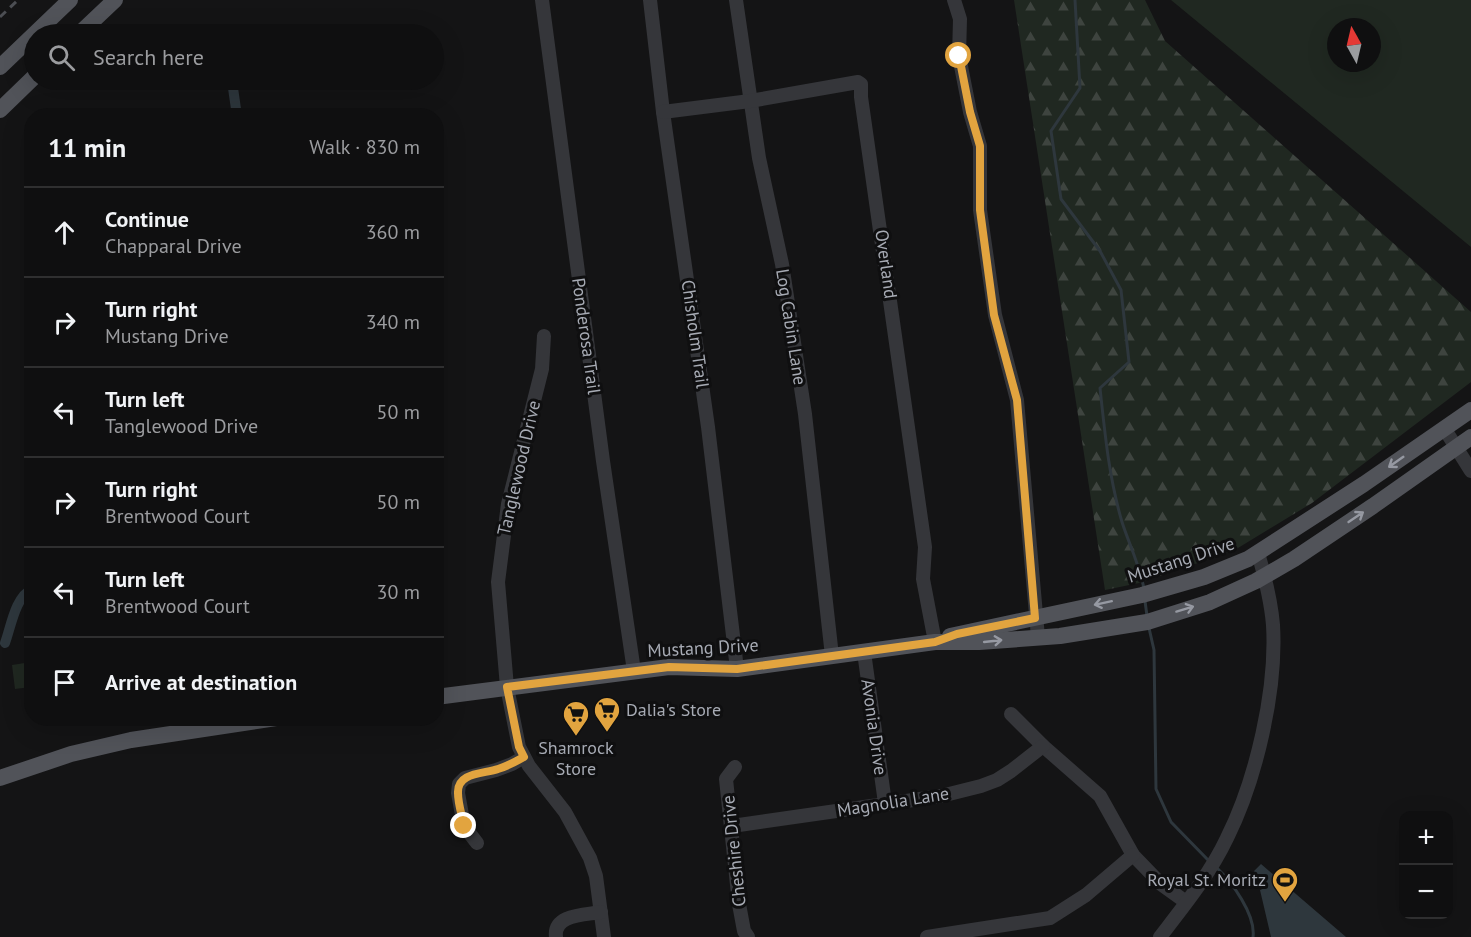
<!DOCTYPE html>
<meta charset="utf-8">
<style>
body{margin:0;font-family:"PT Sans",sans-serif;background:#1d1d1e;color:#f1f3f6}
.controls{position:absolute;right:18px;bottom:18px;display:grid;overflow:hidden;border-radius:12px;box-shadow:0 6px 24px #0002}
.controls button{width:54px;height:54px;display:grid;place-items:center;padding:0;border:0;border-bottom:2px solid #2f2f30;background:#0f0f10;color:#f1f3f6;font:30px sans-serif}
.compass{position:absolute;left:1327px;top:18px;width:54px;height:54px;border-radius:50%;background:#0f0f10;box-shadow:0 6px 24px #0002;rotate:352deg}
.stop{position:absolute;width:18px;height:18px;margin:-14px;border:4px solid #e2a43f;border-radius:50%;background:#fff}
.stop.end{background:#e2a43f;border-color:#fff;box-shadow:0 2px 6px #0008}
.list{margin:0;padding:0;list-style:none}
h2{display:flex;justify-content:space-between;align-items:center;height:78px;margin:0;padding:0 24px;font-size:26px}
h2 small{font-size:20px;font-weight:400;color:#9b9c9f}
.list li{display:grid;grid-template-columns:39px 1fr auto;gap:18px;align-items:center;box-sizing:border-box;height:90px;padding:0 24px;border-top:2px solid #2f2f30}
.list b{display:block;font-size:22px;white-space:nowrap}
.list p{margin:0;font-size:20px;white-space:nowrap;color:#9b9c9f}
.list em{font-size:20px;font-style:normal;color:#9b9c9f}
.icon{flex:none;width:33px;height:33px;fill:none;stroke:currentColor;stroke-width:2;stroke-linecap:round;stroke-linejoin:round}
.map{position:relative;flex:none;width:1471px;height:937px;overflow:hidden}
.search{position:absolute;background:#0f0f10;box-shadow:0 6px 24px #0002;left:24px;top:24px;width:420px;height:66px;display:flex;align-items:center;gap:15px;box-sizing:border-box;padding:0 21px;border-radius:33px;color:#9b9c9f;font-size:22px}
.panel{position:absolute;background:#0f0f10;box-shadow:0 6px 24px #0002;left:24px;top:108px;width:420px;height:618px;border-radius:24px}
.map>svg:first-child{display:block}
</style>
<div class="map">
<svg width="1471" height="937" viewBox="0 0 1471 937">
<defs>
<pattern id="forest-firs" width="22" height="20" patternUnits="userSpaceOnUse" patternTransform="scale(1.5)"><rect width="22" height="20" fill="#202821"/><path d="M5 1l3.5 6h-7zM16 11l3.5 6h-7z" fill="#3e443f"/></pattern>
</defs>
<rect width="100%" height="100%" fill="#141415"/>
<!-- grass -->
<g fill="#202821" fill-rule="evenodd">
<path d="M1171,0H1471V247ZM1336,27H1372V63H1336Z"/>
<polygon points="31,662 31,687 15,689 12,665"/>
</g>
<!-- forest -->
<polygon fill="url(#forest-firs)" points="1014,0 1145,0 1165,41 1471,312 1471,382 1312,503 1233,551 1139,583 1105,590"/>
<!-- water -->
<polygon fill="#2e373d" points="1261,864 1346,937 1271,937 1260,890 1265,888 1254,871"/>
<g fill="none" stroke-linecap="round" stroke-linejoin="round">
<!-- stream -->
<g stroke="#2e373d" stroke-width="3">
<path d="M1075,0L1080,88L1051,131L1061,199L1100,251L1121,290L1129,362L1100,388C1105,434 1109,478 1122,522C1129,544 1140,566 1144,589"/>
<polyline points="1145,601 1147,616"/>
<polyline points="1149,628 1154,650 1156,789 1171,822 1209,861"/>
<path d="M1216,867C1232,882 1256,915 1253,937"/>
</g>
<!-- canal -->
<g stroke="#2e373d" stroke-width="10">
<polyline points="232,81 237,116"/>
<path d="M5,643C11,627 15,597 32,589"/>
</g>
<!-- minor -->
<g stroke="#35363a" stroke-width="14">
<polyline points="542,0 603,461 634,671"/>
<polyline points="650,0 663,112 708,427 737,669"/>
<polyline points="736,0 759,158 782,264 805,414 832,656"/>
<polyline points="954,0 960,19 959,56 970,112 980,146 980,210 995,315 1017,400 1038,637"/>
<polyline points="663,112 750,101 858,82 861,84 861,97 925,547 923,579 935,642"/>
<polyline points="544,336 542,369 508,504 498,582 507,687 519,747 529,766 565,812 590,858 596,876 604,937"/>
<polyline points="1444,428 1471,471"/>
<polyline points="864,652 885,803"/>
<polyline points="1011,714 1043,746 1100,796 1133,855 1161,884 1186,902"/>
<polyline points="735,767 726,779 739,904 744,931 748,937"/>
<polyline points="732,826 941,796 981,786 997,780 1011,771 1043,746"/>
<polyline points="477,843 464,826 458,793 459,784 465,778 496,770 512,764 524,757"/>
<path d="M556,937C553,914 585,915 601,912"/>
<polyline points="927,937 1050,918 1086,895 1133,855"/>
<path d="M1160,937C1184,906 1210,874 1227,838C1256,780 1277,690 1273,625C1271,600 1265,577 1258,553"/>
</g>
<!-- major -->
<g stroke="#515359" stroke-width="16">
<polyline points="79,34 115,0"/>
<polyline points="0,67 70,0"/>
<polyline points="0,110 34,77"/>
<polyline points="950,636 1142,595 1204,577 1248,559 1364,484 1471,410"/>
<polyline points="436,697 669,667 737,669 935,642 979,642 1060,636 1147,622 1210,602 1256,581 1294,559 1373,506 1471,437"/>
<polyline points="0,778 71,754 131,740 276,718"/>
</g>
<!-- rail -->
<polyline stroke="#4c4e53" stroke-width="3" stroke-dasharray="8 6" stroke-linecap="butt" points="0,17 18,0"/>
</g>
<!-- one-way arrows -->
<defs><path id="oneway-shaft" d="M-6 0H5M1.5-3L5.5 0L1.5 3" fill="none" stroke-width="1.6" stroke-linecap="round" stroke-linejoin="round" transform="scale(1.5)"/></defs>
<g stroke="#9699a2">
<use href="#oneway-shaft" transform="translate(1396 462) rotate(145)"/>
<use href="#oneway-shaft" transform="translate(1356 517) rotate(-34)"/>
<use href="#oneway-shaft" transform="translate(1103 603) rotate(168)"/>
<use href="#oneway-shaft" transform="translate(1185 609) rotate(-17)"/>
<use href="#oneway-shaft" transform="translate(993 641) rotate(-6)"/>
</g>
<g fill="none" stroke-linecap="round" stroke-linejoin="round">
<!-- route -->
<path stroke="#e2a43f" stroke-width="8" d="M464,826C462,815 458,804 458,793C457,772 484,774 498,769C508,766 515,762 524,757L519,747L507,687L669,667L737,669L935,642L957,634L1035,618L1017,400L994,315L980,210V146L970,112L959,56"/>
</g>
<!-- icons -->
<defs>
<g id="supermarket-pin" transform="scale(1.35)"><path d="M0 17L-7.5 6A9.5 9.5 0 1 1 7.5 6Z" fill="#e2a43f" stroke="#0f0f10"/><path d="M-6-5.5h2.5l.6 2H6L4.5 2H-2.5L-4.4-4H-6ZM-1.5 3.2a1.3 1.3 0 1 0 .1 0ZM3 3.2a1.3 1.3 0 1 0 .1 0Z" fill="#111"/></g>
<g id="stadium-pin" transform="scale(1.35)"><path d="M0 17L-7.5 6A9.5 9.5 0 1 1 7.5 6Z" fill="#e2a43f" stroke="#0f0f10"/><path d="M0-5a6.5 5 0 1 0 0 10a6.5 5 0 1 0 0-10ZM-3.5-1.8h7v3.6h-7Z" fill="#111"/></g>
</defs>
<g fill-rule="evenodd">
<use href="#supermarket-pin" x="607" y="710"/>
<use href="#supermarket-pin" x="576" y="714"/>
<use href="#stadium-pin" x="1285" y="880"/>
</g>
<g text-anchor="middle" stroke-width="6" stroke-linejoin="round" paint-order="stroke">
<!-- street labels -->
<g font-size="18" fill="#a7abb4" stroke="#0f0f10">
<text transform="translate(886 264) rotate(82)" y="6">Overland</text>
<text transform="translate(791 327) rotate(81)" y="6">Log Cabin Lane</text>
<text transform="translate(695 334) rotate(82)" y="6">Chisholm Trail</text>
<text transform="translate(586 336) rotate(82)" y="6">Ponderosa Trail</text>
<text transform="translate(519 468) rotate(-77)" y="6">Tanglewood Drive</text>
<text transform="translate(1181 560) rotate(-18)" y="6">Mustang Drive</text>
<text transform="translate(703 648) rotate(-3)" y="6">Mustang Drive</text>
<text transform="translate(874 727) rotate(82)" y="6">Avonia Drive</text>
<text transform="translate(893 802) rotate(-9)" y="6">Magnolia Lane</text>
<text transform="translate(734 851) rotate(-96)" y="6">Cheshire Drive</text>
</g>
<!-- poi labels -->
<g font-size="18" fill="#a7abb4" stroke="#0f0f10" text-anchor="start">
<text x="626" y="716">Dalia's Store</text>
<text x="576" y="754" text-anchor="middle">Shamrock<tspan x="576" dy="21">Store</tspan></text>
<text x="1266" y="886" text-anchor="end">Royal St. Moritz</text>
</g>
</g>
</svg>
<div class="controls">
<button>+</button>
<button>−</button>
</div>
<svg class="compass" viewBox="-18 -18 36 36"><path d="M0-13l5 13h-10z" fill="#e53935"/><path d="M0 13l5-13h-10z" fill="#9b9c9f"/></svg>
<div class="stop" style="left:959px;top:56px"></div>
<div class="stop end" style="left:464px;top:826px"></div>
<div class="search"><svg class="icon" aria-label="search" viewBox="0 0 24 24"><circle cx="10" cy="10" r="6"/><path d="M15 15l6 6"/></svg>Search here</div>
<section class="panel">
<h2>11 min<small>Walk · 830 m</small></h2>
<ul class="list">
<li><svg class="icon" aria-label="ahead" viewBox="0 0 24 24"><path d="M12 20V5M6 11l6-6 6 6"/></svg><div><b>Continue</b><p>Chapparal Drive</p></div><em>360 m</em></li>
<li><svg class="icon" aria-label="right" viewBox="0 0 24 24"><path d="M7 20v-9h11M14 6l5 5-5 5"/></svg><div><b>Turn right</b><p>Mustang Drive</p></div><em>340 m</em></li>
<li><svg class="icon" aria-label="left" viewBox="0 0 24 24"><path d="M17 20v-9H6M10 6l-5 5 5 5"/></svg><div><b>Turn left</b><p>Tanglewood Drive</p></div><em>50 m</em></li>
<li><svg class="icon" aria-label="right" viewBox="0 0 24 24"><path d="M7 20v-9h11M14 6l5 5-5 5"/></svg><div><b>Turn right</b><p>Brentwood Court</p></div><em>50 m</em></li>
<li><svg class="icon" aria-label="left" viewBox="0 0 24 24"><path d="M17 20v-9H6M10 6l-5 5 5 5"/></svg><div><b>Turn left</b><p>Brentwood Court</p></div><em>30 m</em></li>
<li><svg class="icon" aria-label="arrive" viewBox="0 0 24 24"><path d="M6 21V4h12l-3 4 3 4H6"/></svg><div><b>Arrive at destination</b></div></li>
</ul>
</section>
</div>
